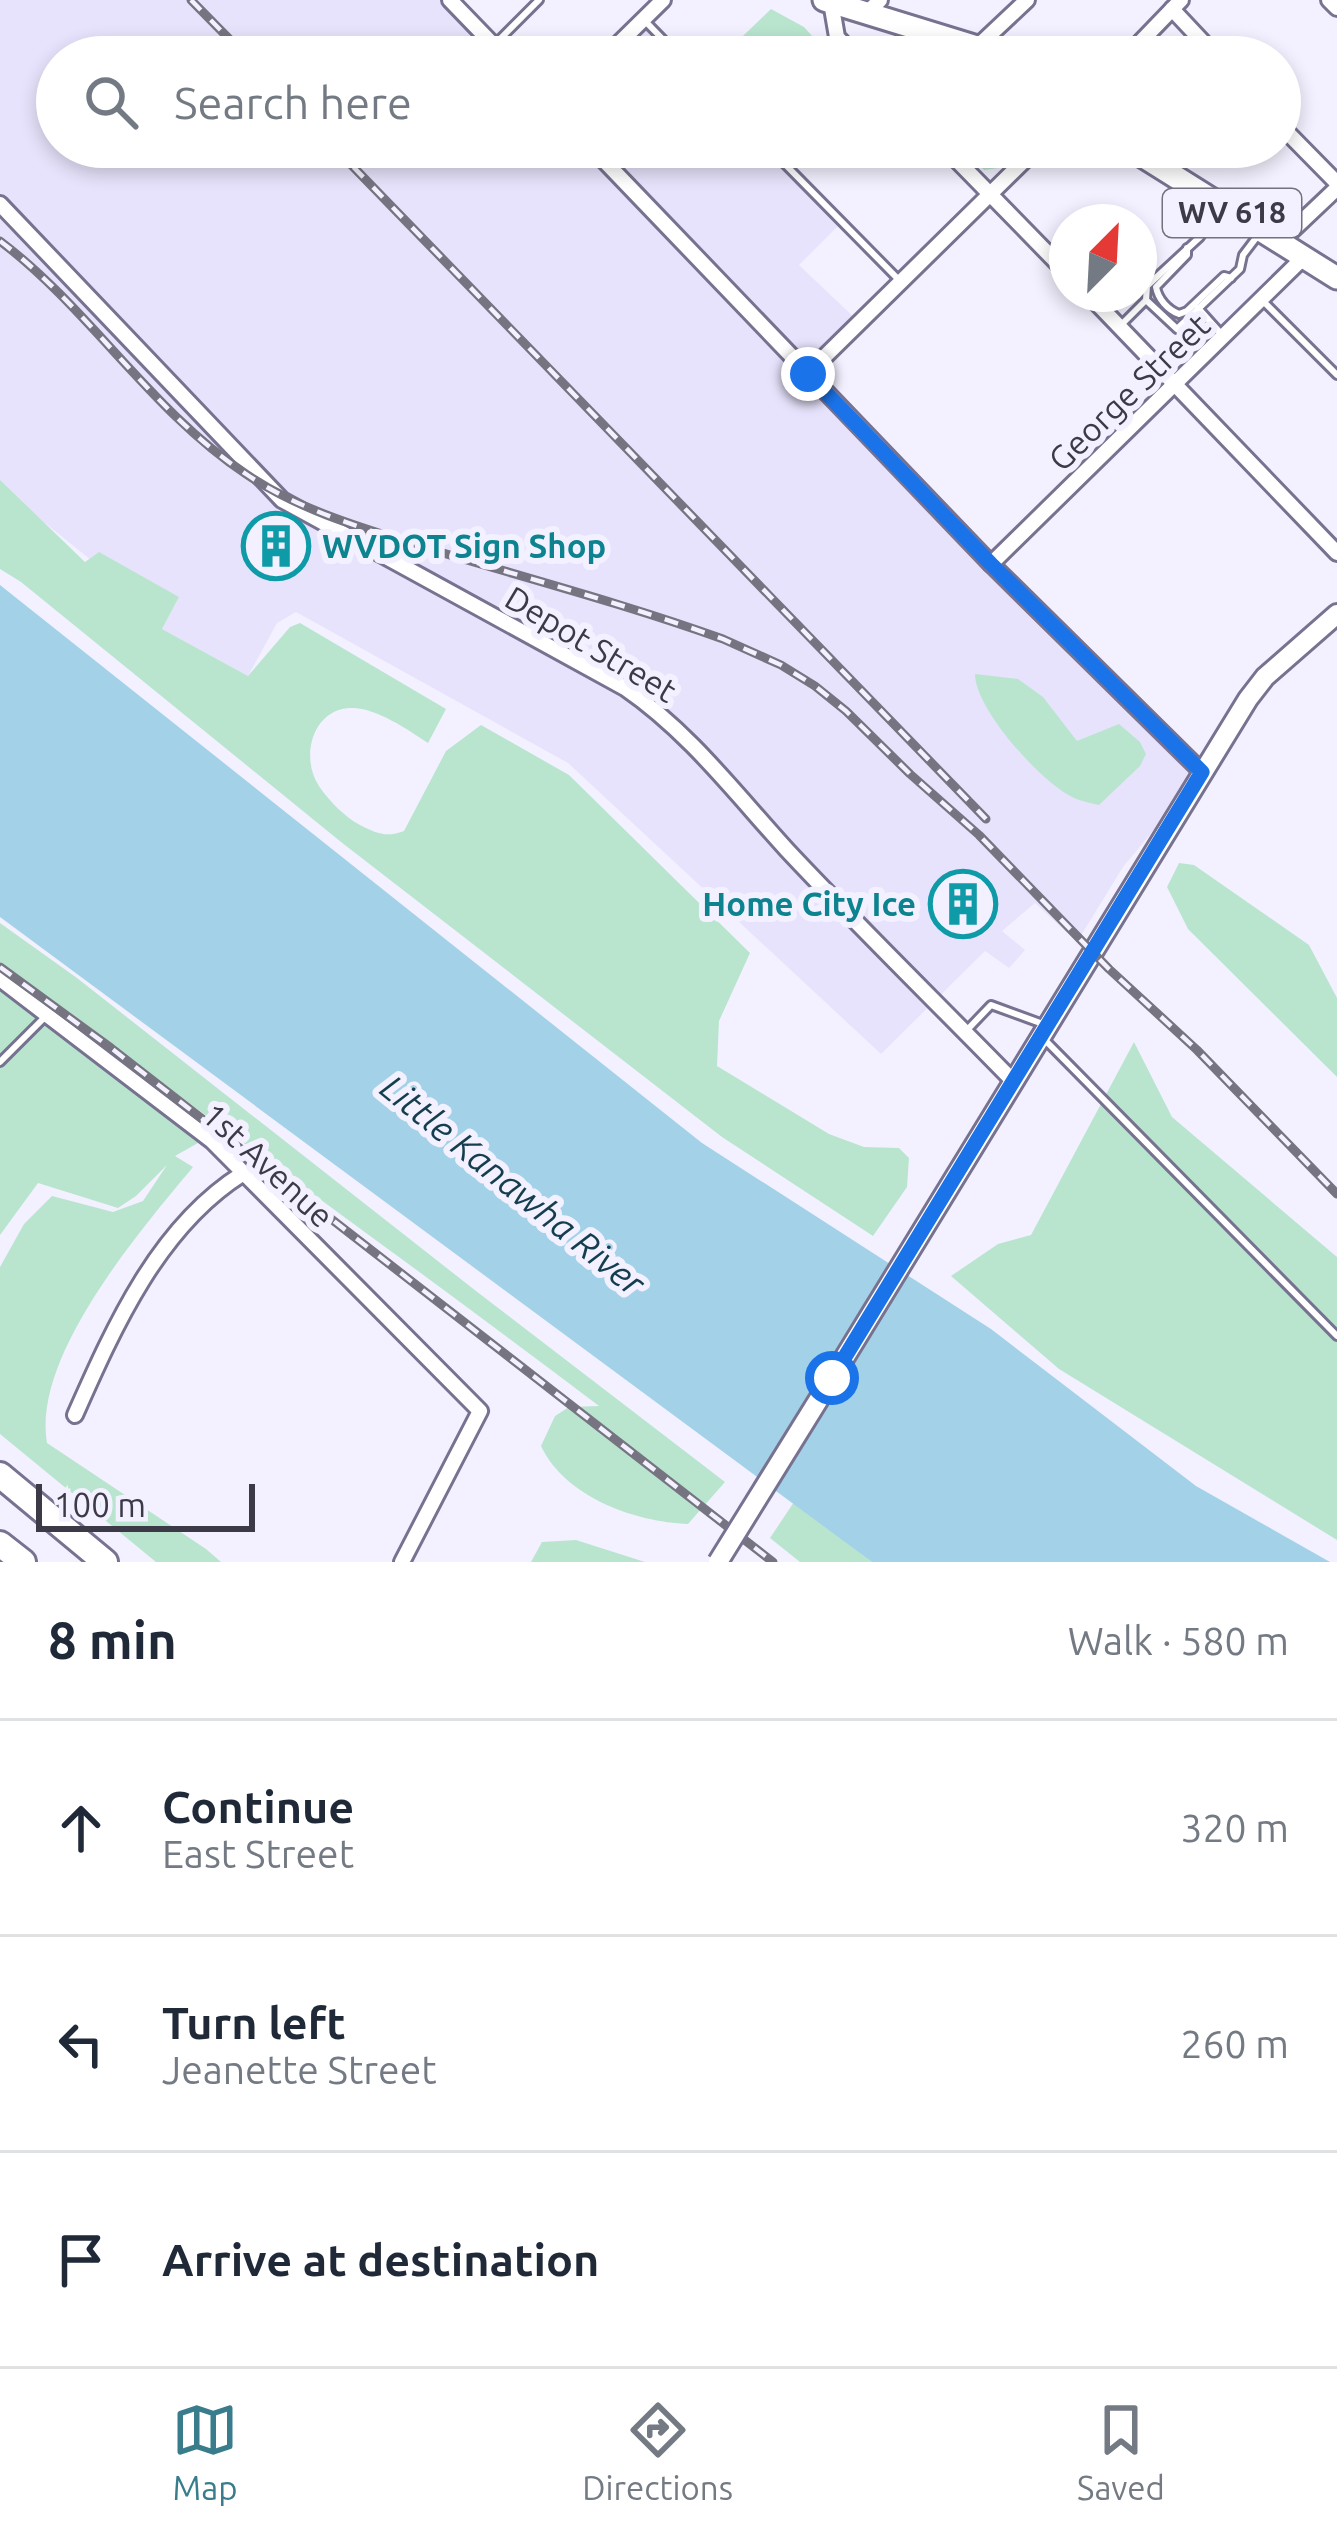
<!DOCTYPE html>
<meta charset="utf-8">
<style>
body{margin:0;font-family:Ubuntu,sans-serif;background:#f6f6f7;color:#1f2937}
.compass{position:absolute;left:1049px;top:204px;width:108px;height:108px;border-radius:50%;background:#fff;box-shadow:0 6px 18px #0003;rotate:24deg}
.scale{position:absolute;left:36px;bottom:30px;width:219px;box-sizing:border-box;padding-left:12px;border:6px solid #3d3a48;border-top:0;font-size:33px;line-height:42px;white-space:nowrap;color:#3d3a48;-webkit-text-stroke:9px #f3f1ff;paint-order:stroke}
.stop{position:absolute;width:36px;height:36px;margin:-27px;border:9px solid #1a73e8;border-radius:50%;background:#fff}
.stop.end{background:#1a73e8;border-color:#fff;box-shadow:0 3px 12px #0008}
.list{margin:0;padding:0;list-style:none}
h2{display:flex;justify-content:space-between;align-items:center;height:156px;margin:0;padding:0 48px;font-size:51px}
h2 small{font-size:39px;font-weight:400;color:#747a83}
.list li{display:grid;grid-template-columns:78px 1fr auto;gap:36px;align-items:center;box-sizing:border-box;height:216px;padding:0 48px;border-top:3px solid #e0e1e3}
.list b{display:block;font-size:45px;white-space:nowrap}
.list p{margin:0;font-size:39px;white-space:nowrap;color:#747a83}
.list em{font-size:39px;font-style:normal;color:#747a83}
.icon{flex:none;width:66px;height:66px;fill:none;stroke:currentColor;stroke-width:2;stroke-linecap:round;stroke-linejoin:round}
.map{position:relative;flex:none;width:1337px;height:1562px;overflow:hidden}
.search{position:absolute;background:#fff;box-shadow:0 6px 18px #0003;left:36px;right:36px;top:36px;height:132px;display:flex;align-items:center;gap:30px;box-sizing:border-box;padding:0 42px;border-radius:66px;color:#747a83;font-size:45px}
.sheet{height:804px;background:#fff}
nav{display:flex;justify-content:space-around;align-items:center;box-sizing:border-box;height:168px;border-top:3px solid #e0e1e3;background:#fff;font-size:33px;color:#747a83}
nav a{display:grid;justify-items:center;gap:6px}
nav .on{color:#397d8c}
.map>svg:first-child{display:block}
</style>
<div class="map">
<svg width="1337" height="1562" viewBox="0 0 1337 1562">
<rect width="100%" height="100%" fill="#f3f1ff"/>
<!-- built -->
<g fill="#e7e3fc">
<polygon points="0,0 450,0 505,57 57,57 57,147 768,147 842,222 799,265 860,323 808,373 1202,772 1123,867 1077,942 1035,903 1002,931 1025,950 1009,968 985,951 881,1054 568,763 296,612 277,623 248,676 162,629 179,597 91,560 0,487"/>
<polygon points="643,20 680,57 605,57"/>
</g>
<!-- green -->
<g fill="#b9e5cf">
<polygon points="771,9 804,27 823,48 814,57 721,57"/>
<polygon points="962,147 1019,147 998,168 984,170"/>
<path d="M0,480L85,562L99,552L179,597L162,629L248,676L290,627L300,623L446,709L428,743C408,730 377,708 352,708C312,708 300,758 319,786C329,801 345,817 360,825C376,833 386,838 404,831L446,751L481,725L569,775L750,953L719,1021L717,1066L829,1134L864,1147L899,1148L909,1158L907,1187L873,1236L722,1137L341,842L21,582L0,569Z"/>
<path d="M975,674L1018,679L1043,697L1077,741L1119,724L1140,742L1146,754L1140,766L1099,805C1091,803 1080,801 1072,797C1041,782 975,709 975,674Z"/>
<polygon points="1179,863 1194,865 1309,945 1337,998 1337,1077 1188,929 1167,887"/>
<path d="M0,923L77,978L476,1291L725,1482L688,1524C635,1522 565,1497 541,1446L555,1416L569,1407L599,1406C401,1256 198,1112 0,962Z"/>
<path d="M0,987L198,1143L175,1156L193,1167C140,1231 32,1356 47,1443L206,1549L221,1562H156L0,1434V1267L24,1224L52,1196L113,1212L143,1201L167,1165L136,1196L118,1208L38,1183L0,1235Z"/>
<polygon points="1134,1042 1172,1117 1337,1257 1337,1540 1059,1369 951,1276 998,1244 1031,1235"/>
<polygon points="794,1502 872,1562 800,1562 770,1538"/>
<polygon points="576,1540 645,1562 531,1562 542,1542"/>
</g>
<!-- water -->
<polygon fill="#a3d2e8" points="0,585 702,1143 991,1329 1196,1486 1330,1562 872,1562 0,917"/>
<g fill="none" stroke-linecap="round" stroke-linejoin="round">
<!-- service casing -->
<g stroke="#777290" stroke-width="12">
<g id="service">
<polyline points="646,22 680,57"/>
<polyline points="495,44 539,0"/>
<polyline points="768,147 900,281"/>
<path d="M1187,248V255L1156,287C1158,299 1168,310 1179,314L1187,311L1224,276L1231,278"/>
<polyline points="1146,300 1177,329 1240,269 1243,255 1259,234"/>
<polyline points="1262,300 1337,375"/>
<polyline points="1198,308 1224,337"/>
<polyline points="1122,324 1146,300 1147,286 1200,237 1219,208"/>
<polyline points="968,1029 991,1005 1043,1024"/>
<polyline points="1043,1038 1337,1336"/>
<polyline points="0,1062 45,1017"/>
</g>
</g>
<!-- minor casing -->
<g stroke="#777290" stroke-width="20">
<g id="minor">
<polyline points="450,0 505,57"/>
<polyline points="1329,0 1337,8"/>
<polyline points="831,2 837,37 856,57"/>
<polyline points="1172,9 1217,57"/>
<polyline points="867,13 880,0"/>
<polyline points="977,47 1027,0"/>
<polyline points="605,57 663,0"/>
<polyline points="1126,57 1181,0"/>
<polyline points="1280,125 1337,183"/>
<polyline points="591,147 991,564 1202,772"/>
<polyline points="944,147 1067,273"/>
<path d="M0,204L282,500L625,688C689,732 735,793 787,850C861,929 938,1004 1013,1081"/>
<polyline points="1279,243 1337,188"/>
<polyline points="1088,294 1337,553"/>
<polyline points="808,373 1038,147"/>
<polyline points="991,564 1303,258"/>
<polyline points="0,979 212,1141 480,1411 402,1562"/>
<path d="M75,1415C114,1327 158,1227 242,1174"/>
</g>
</g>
<!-- secondary casing -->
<g stroke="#777290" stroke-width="24">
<polyline id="secondary" points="832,1378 1248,699 1265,677 1337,614"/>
</g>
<!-- primary casing -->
<g stroke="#777290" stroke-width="27">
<g id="primary">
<polyline points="824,0 977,47 992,57"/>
<polyline points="1128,147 1337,278"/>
</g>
</g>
<!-- motorway casing -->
<g stroke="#777290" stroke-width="30">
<g id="motorway">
<polyline points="0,1475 105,1562"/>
<polyline points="0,1544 23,1562"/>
</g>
</g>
<!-- service -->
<use href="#service" stroke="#fff" stroke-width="6"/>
<!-- minor -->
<use href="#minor" stroke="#fff" stroke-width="14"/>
<!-- secondary -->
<use href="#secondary" stroke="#fff" stroke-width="18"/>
<!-- primary -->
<use href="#primary" stroke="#fff" stroke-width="21"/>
<!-- motorway -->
<use href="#motorway" stroke="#fff" stroke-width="24"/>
<!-- rail casing -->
<g stroke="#777482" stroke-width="9">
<g id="rail">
<polyline points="191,0 247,57"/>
<polyline points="334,147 986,819"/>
<path d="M0,241C90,309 151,411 246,474C302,512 369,530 433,550C530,579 628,605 723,639L781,665L815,686L846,711L910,774L979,835L1109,969L1197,1050L1337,1194"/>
<polyline points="0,967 111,1048 773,1562"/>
</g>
</g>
<!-- rail -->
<use href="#rail" stroke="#f3f1ff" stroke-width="4.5" stroke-dasharray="14" stroke-linecap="butt"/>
<!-- secondary-bridge casing -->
<g stroke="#777290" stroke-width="24" stroke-linecap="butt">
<polyline id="secondary-bridge" points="718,1562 832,1378"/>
</g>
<!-- secondary-bridge -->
<use href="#secondary-bridge" stroke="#fff" stroke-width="18"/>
</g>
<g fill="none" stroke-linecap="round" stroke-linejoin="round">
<!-- route -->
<polyline stroke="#1a73e8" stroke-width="15" points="808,374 991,564 1202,772 832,1378"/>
</g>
<!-- icons -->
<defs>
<g id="building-ring" transform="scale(3.45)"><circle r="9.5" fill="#f3f1ff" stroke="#0f9aa8" stroke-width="1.5"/><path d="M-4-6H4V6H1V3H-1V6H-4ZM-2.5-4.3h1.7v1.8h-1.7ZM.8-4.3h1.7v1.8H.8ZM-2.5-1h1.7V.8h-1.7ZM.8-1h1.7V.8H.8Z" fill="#0f9aa8"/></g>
</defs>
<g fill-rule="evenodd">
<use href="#building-ring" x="276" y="546"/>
<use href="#building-ring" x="963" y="904"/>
</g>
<g text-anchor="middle" stroke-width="12" stroke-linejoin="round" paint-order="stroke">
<!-- shield labels -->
<rect fill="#f3f1ff" stroke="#74717f" stroke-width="3" x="1163" y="189" width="138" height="48" rx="9"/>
<g font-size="30" font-weight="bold" fill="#3d3a48">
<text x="1232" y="223">WV 618</text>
</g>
<!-- street labels -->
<g font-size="33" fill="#3d3a48" stroke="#f3f1ff">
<text transform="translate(1129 392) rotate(-44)" y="12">George Street</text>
<text transform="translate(591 644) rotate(31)" y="12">Depot Street</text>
<text transform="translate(268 1165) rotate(43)" y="12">1st Avenue</text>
</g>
<!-- culture labels -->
<g font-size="33" font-weight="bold" fill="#0d838f" stroke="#f3f1ff" text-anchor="start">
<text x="322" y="558">WVDOT Sign Shop</text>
<text x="916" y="916" text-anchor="end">Home City Ice</text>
</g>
<!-- water labels -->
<g font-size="36" font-style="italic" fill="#143d4d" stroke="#f3f1ff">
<text transform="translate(513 1185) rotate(39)" y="13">Little Kanawha River</text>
</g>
</g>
</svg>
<svg class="compass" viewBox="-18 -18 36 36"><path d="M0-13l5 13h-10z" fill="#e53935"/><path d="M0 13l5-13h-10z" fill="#747a83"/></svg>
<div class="scale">100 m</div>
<div class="stop" style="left:832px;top:1378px"></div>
<div class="stop end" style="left:808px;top:374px"></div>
<div class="search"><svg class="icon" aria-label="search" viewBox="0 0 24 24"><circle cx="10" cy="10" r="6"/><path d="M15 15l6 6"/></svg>Search here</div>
</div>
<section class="sheet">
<h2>8 min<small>Walk · 580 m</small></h2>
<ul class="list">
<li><svg class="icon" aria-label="ahead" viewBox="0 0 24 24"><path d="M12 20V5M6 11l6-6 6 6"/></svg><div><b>Continue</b><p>East Street</p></div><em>320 m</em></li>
<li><svg class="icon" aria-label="left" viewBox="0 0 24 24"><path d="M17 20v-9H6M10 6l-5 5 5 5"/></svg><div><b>Turn left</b><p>Jeanette Street</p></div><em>260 m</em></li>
<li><svg class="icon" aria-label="arrive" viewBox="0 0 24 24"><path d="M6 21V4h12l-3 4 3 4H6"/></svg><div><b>Arrive at destination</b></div></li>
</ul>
</section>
<nav>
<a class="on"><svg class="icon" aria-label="map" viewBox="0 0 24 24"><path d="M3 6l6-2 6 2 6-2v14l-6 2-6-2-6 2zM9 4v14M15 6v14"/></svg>Map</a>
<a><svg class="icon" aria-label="directions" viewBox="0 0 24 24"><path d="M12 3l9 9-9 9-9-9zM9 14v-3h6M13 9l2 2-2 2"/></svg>Directions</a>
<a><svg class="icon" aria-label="saved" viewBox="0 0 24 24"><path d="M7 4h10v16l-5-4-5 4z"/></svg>Saved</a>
</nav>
